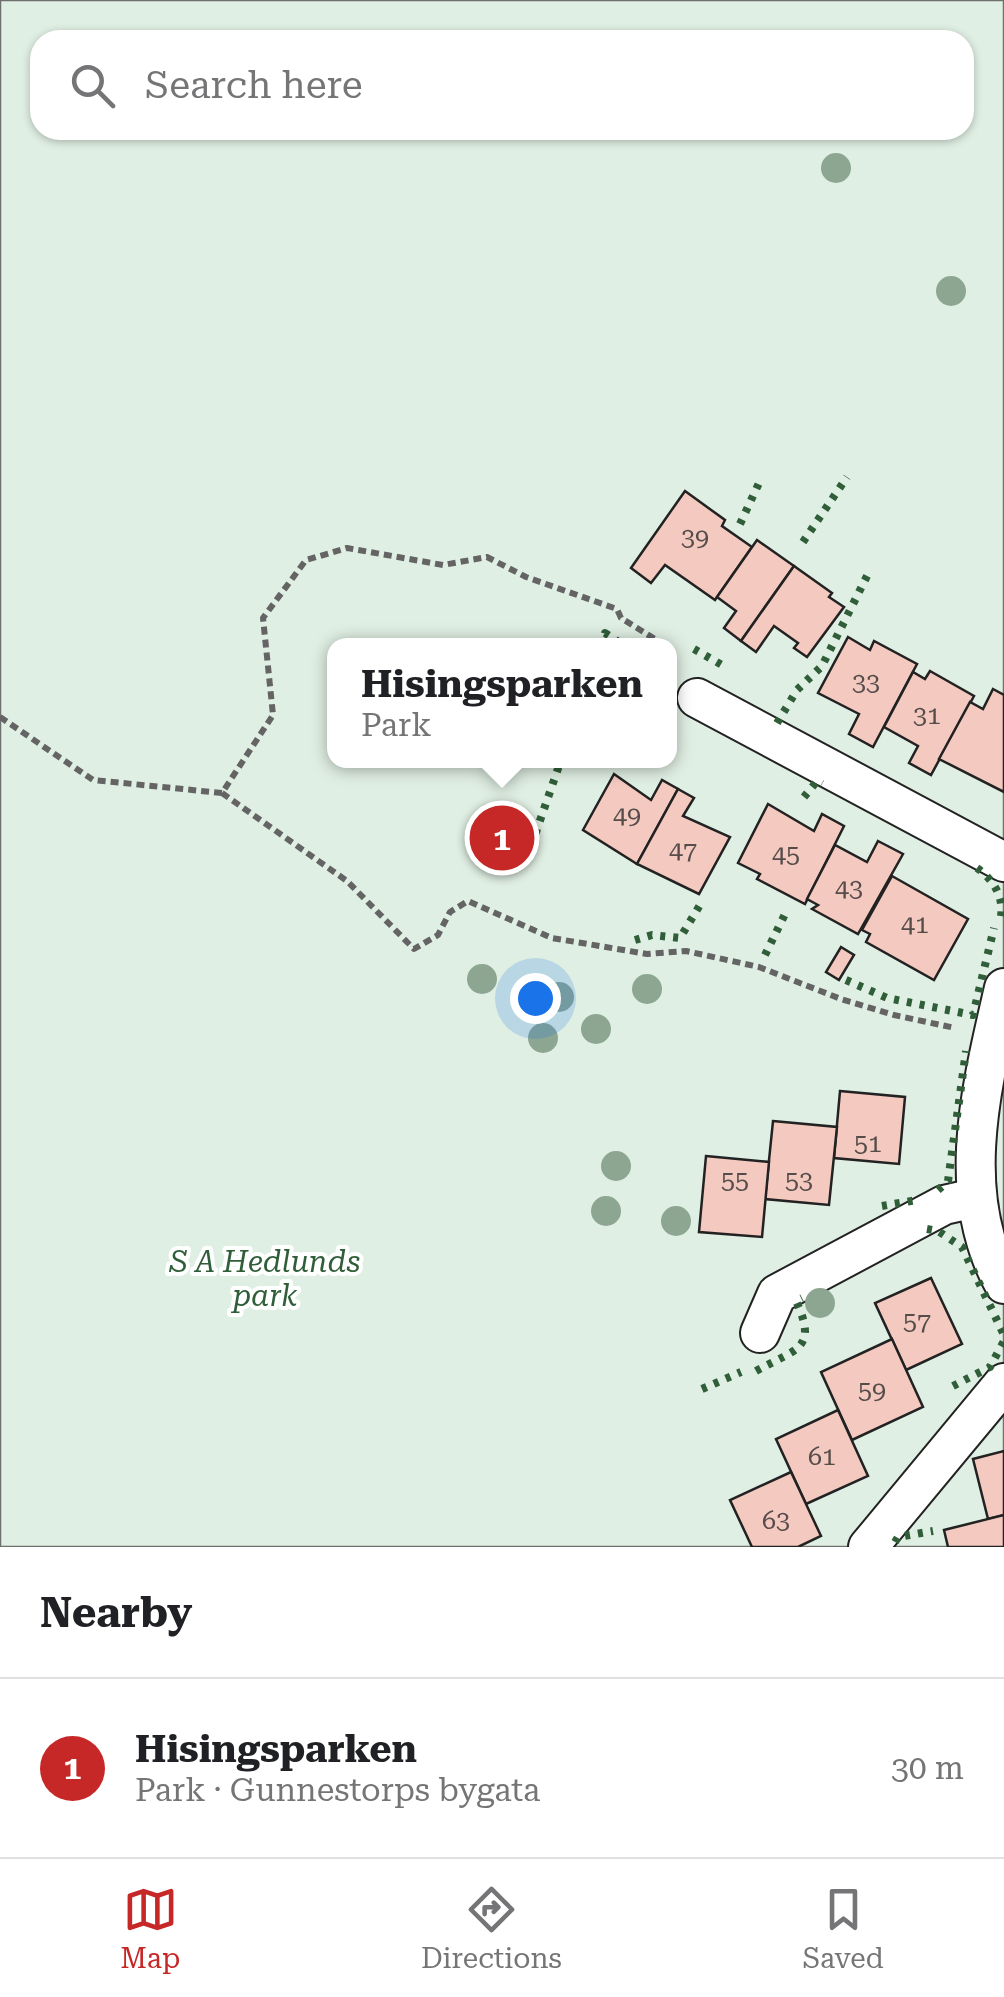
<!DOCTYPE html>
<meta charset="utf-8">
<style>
body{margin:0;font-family:"Roboto Serif",serif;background:#f2f2f2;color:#202124}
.you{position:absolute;left:535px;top:998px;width:35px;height:35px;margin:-25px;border:8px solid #fff;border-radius:50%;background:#1a73e8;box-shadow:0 0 0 15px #1a73e833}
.badge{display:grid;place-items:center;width:65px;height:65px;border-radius:50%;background:#c62828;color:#fff;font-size:32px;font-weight:700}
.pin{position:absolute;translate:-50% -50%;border:5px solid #fff;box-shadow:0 2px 10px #0006}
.popup{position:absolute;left:327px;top:638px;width:350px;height:130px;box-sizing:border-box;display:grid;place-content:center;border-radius:20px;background:#fff;filter:drop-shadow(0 2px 8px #0005);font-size:32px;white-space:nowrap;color:#757577}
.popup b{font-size:38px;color:#202124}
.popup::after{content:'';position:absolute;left:50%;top:100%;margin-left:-20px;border:20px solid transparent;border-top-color:#fff}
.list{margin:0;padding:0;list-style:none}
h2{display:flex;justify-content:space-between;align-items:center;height:130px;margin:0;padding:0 40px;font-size:42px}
h2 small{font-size:32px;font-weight:400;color:#757577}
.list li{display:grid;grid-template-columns:65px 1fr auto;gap:30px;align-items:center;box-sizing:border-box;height:180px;padding:0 40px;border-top:2px solid #e0e0e0}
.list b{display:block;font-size:38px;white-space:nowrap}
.list p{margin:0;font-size:32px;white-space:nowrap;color:#757577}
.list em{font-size:32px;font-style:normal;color:#757577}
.icon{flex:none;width:55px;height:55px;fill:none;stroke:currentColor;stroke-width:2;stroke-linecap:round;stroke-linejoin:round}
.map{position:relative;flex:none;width:1004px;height:1547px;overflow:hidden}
.search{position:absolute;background:#fff;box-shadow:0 2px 8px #0004;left:30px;right:30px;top:30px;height:110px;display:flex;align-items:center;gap:25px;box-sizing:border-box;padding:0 35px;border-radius:30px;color:#757577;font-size:38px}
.sheet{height:310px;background:#fff}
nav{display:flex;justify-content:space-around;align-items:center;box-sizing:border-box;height:140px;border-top:2px solid #e0e0e0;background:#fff;font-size:28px;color:#757577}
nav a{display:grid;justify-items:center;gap:5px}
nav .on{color:#c62828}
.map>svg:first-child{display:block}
</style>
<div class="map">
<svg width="1004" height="1547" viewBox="0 0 1004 1547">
<rect width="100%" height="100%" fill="#fff"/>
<!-- green -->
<path fill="#e0efe3" stroke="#6f6f6f" stroke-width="2.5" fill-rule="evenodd" d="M0,0H1004V1547H0ZM40,40H964V130H40ZM334,646H670V760H334Z"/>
<!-- building -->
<g fill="#f3c9c0" stroke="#222" stroke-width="2.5">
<polygon points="685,491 725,520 722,526 752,547 715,600 665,565 651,583 631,568"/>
<polygon points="757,540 794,566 741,641 724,628 736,611 717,597"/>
<polygon points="794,566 832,593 829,597 844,607 807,657 794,648 798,643 774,626 756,652 741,641"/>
<polygon points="848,637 870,650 874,641 917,664 873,747 849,734 859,714 818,693"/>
<polygon points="930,671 974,696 931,775 909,763 918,746 884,727 913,672 925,679"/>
<polygon points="993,689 1004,695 1004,792 939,759 970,702 983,709"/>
<polygon points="614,774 651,800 662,780 678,789 637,864 583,830"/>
<polygon points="678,789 694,798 683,816 730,837 699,894 637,864"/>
<polygon points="768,804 814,831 822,814 844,826 805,904 757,879 760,874 738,863"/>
<polygon points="878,841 903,854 858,934 812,909 818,905 807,899 835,845 867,862"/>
<polygon points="892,876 968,919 934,980 866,942 870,934 862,930"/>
<polygon points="841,947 854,955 839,980 826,972"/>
<polygon points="840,1091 905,1097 899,1164 834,1158"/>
<polygon points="773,1121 837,1127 829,1205 765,1199"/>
<polygon points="706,1156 769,1162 762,1237 699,1232"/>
<polygon points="931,1278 962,1344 906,1370 875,1303"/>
<polygon points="892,1339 923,1407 852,1440 821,1372"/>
<polygon points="838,1410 868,1476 806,1504 776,1439"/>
<polygon points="1004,1451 1004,1515 988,1519 973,1459"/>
<polygon points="791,1472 821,1536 798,1547 752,1547 730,1500"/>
<polygon points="1004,1515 1004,1547 948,1547 944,1530"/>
</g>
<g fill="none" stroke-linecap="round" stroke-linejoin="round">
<!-- street casing -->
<g stroke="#222" stroke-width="42">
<g id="street">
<polyline points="697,698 1004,862"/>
<path d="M1004,988C982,1084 953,1193 1004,1284"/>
<polyline points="760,1333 777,1294 944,1205 975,1198"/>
<polyline points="868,1547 1004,1383"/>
</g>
</g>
<!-- path -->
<g stroke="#646464" stroke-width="6" stroke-dasharray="8 5" stroke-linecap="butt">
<polyline points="0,717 93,780 222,793 273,715 263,618 306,560 347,548 443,565 487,557 526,577 617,609 621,618 666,646"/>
<polyline points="222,793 347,881 414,949 438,935 450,912 468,901 552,938 647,954 686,951 759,967 841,999 894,1015 955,1028"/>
</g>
<!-- street -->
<use href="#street" stroke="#fff" stroke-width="38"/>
<!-- hedge -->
<g stroke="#2f5e38" stroke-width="8" stroke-dasharray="5 8" stroke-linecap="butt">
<polyline points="740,524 759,483"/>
<polyline points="803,542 847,477"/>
<polyline points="601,646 605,633 625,646"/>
<polyline points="694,649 722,665"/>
<polyline points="777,723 797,690 822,666 868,574"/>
<polyline points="804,797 817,781 822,784"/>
<polyline points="527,858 561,760"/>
<path d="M977,868C993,879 1004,897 1001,916"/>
<polyline points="635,940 652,935 680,938 703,900"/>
<polyline points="765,955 785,914"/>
<polyline points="846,980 887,998 973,1015 994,928"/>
<polyline points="938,1190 948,1181 966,1051"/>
<polyline points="882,1206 917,1200"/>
<polyline points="927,1229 938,1231 962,1247 1004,1335"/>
<path d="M756,1371C795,1349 819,1350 796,1301L802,1298"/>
<polyline points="953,1386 990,1367 1004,1341"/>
<polyline points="702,1389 741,1372"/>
<polyline points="895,1542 898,1537 933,1531"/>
</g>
</g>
<!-- trees -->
<g fill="#8da692">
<circle cx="836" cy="168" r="15"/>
<circle cx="951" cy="291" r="15"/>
<circle cx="482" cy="979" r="15"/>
<circle cx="647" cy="989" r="15"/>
<circle cx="559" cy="997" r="15"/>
<circle cx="596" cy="1029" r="15"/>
<circle cx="543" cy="1038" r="15"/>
<circle cx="616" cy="1166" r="15"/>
<circle cx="606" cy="1211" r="15"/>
<circle cx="676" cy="1221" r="15"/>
<circle cx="820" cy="1303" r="15"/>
</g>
<g text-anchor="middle" stroke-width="8" stroke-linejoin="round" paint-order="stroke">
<!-- number labels -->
<g font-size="25" fill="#564c4a">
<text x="695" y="546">39</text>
<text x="866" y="691">33</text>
<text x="927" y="724">31</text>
<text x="627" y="824">49</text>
<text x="683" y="859">47</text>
<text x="786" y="863">45</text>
<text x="849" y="897">43</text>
<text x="915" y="933">41</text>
<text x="868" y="1152">51</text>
<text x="735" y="1189">55</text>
<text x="799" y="1189">53</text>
<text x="917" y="1330">57</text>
<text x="872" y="1399">59</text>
<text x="822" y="1465">61</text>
<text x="776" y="1529">63</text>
</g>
<!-- park labels -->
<g font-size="30" font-style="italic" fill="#2f5e38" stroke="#fff">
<text x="265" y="1272">S A Hedlunds<tspan x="265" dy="34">park</tspan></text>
</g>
</g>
</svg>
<div class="you"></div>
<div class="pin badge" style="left:502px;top:838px">1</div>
<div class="popup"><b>Hisingsparken</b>Park</div>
<div class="search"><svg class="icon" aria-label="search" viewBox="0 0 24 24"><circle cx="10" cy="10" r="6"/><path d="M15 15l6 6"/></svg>Search here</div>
</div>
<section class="sheet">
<h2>Nearby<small></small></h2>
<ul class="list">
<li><span class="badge">1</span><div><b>Hisingsparken</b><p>Park · Gunnestorps bygata</p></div><em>30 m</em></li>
</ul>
</section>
<nav>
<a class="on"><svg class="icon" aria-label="map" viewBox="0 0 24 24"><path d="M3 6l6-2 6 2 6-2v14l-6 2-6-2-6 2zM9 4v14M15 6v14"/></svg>Map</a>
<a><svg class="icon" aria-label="directions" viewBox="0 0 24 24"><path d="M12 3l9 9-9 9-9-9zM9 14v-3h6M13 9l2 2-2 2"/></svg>Directions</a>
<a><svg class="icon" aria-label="saved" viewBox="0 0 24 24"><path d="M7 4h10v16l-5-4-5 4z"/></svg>Saved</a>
</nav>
